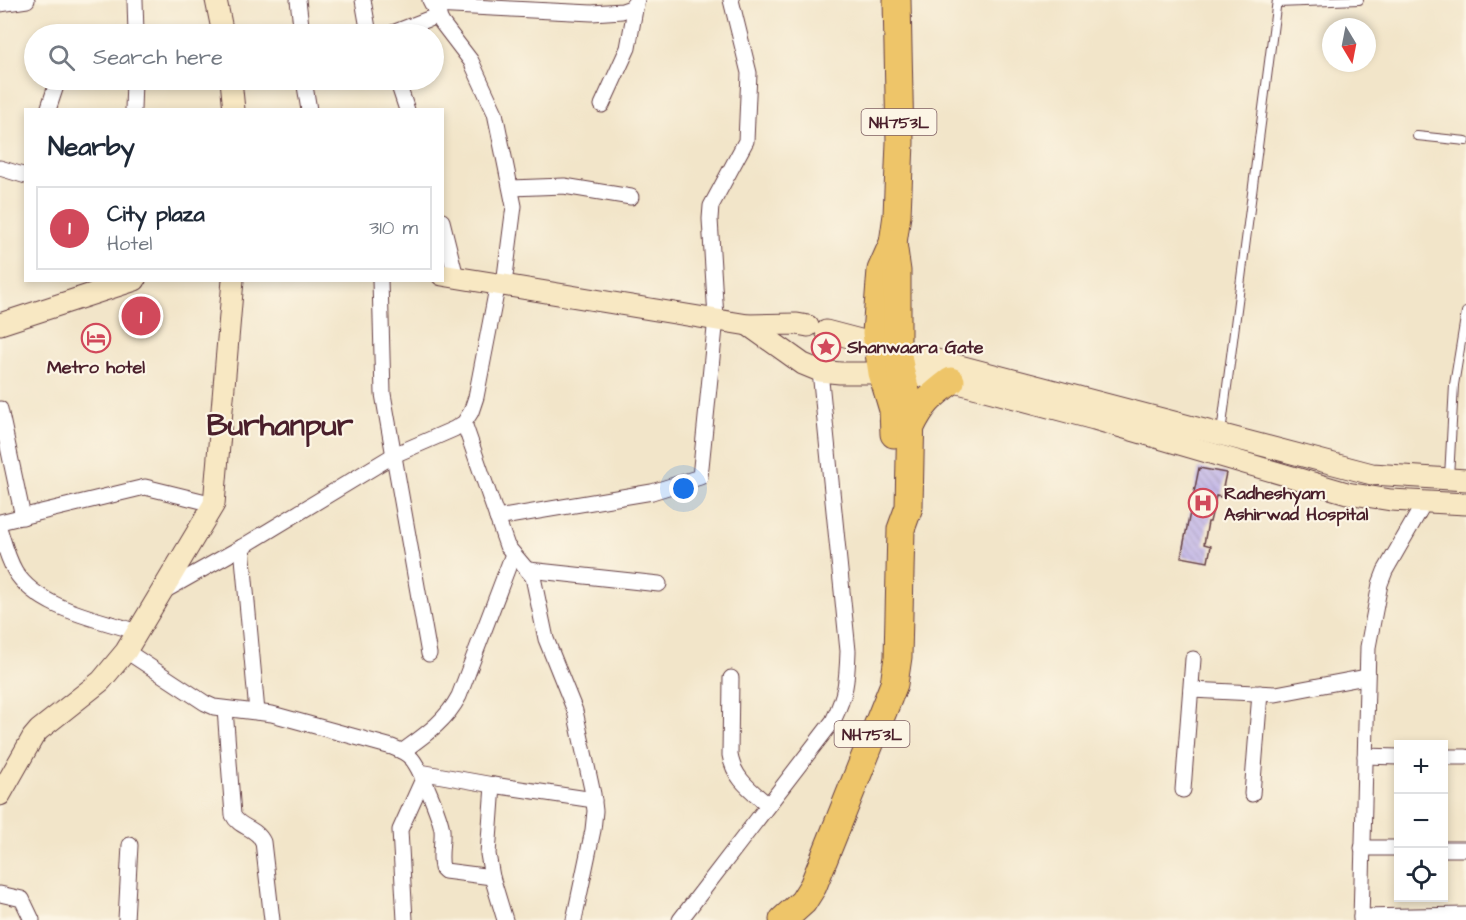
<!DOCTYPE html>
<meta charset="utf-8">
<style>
body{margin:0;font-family:"Architects Daughter",sans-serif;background:#f6f6f7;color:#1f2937}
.controls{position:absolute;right:18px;bottom:18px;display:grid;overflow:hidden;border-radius:0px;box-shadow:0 3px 9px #0003}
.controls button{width:54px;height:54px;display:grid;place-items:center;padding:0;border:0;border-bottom:2px solid #e0e1e3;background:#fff;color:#1f2937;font:30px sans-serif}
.compass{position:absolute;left:1322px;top:18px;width:54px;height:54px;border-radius:50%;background:#fff;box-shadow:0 3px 9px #0003;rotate:170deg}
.you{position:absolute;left:684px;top:489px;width:21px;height:21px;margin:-15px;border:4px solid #fff;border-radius:50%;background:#1a73e8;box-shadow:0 0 0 9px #1a73e833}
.badge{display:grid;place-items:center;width:39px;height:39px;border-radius:50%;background:#d1495b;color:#fff;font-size:20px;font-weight:700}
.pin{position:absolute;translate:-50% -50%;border:3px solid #fff;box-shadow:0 2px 6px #0006}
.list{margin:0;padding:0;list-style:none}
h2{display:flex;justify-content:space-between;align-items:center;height:78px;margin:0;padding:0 24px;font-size:26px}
h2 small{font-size:20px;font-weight:400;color:#747a83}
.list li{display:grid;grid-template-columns:39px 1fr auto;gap:18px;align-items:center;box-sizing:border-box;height:84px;margin:0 12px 12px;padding:0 12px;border:2px solid #e0e1e3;border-radius:0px}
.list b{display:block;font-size:22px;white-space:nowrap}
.list p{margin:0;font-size:20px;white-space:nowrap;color:#747a83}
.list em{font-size:20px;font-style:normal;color:#747a83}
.icon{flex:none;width:33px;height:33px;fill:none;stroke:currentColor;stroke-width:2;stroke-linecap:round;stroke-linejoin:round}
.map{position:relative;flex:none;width:1466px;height:920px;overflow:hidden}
.search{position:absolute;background:#fff;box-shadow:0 3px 9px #0003;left:24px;top:24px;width:420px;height:66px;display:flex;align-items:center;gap:15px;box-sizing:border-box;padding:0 21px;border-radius:33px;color:#747a83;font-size:22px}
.panel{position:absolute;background:#fff;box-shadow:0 3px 9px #0003;left:24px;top:108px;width:420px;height:174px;border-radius:0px}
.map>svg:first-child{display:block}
</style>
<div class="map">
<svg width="1466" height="920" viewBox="0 0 1466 920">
<defs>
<pattern id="building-back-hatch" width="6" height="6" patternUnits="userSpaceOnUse" patternTransform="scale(1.5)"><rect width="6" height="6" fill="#bdb1e8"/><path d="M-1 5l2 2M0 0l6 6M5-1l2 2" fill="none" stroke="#9c8fbc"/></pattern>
</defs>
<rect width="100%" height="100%" fill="#fcf5e5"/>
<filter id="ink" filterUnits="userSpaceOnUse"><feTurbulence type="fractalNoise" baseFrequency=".0167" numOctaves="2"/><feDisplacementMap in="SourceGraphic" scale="12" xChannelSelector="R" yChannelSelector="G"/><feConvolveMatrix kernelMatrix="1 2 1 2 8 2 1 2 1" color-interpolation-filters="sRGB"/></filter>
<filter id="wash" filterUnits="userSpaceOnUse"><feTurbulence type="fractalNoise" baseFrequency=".008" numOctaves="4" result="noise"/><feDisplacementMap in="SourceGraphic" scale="24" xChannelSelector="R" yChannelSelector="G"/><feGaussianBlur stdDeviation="1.35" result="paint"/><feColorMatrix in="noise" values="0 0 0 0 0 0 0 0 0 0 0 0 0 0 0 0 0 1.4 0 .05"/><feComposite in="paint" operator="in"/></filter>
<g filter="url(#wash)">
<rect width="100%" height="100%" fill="#f2e5c9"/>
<g id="blocks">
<!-- building -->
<polygon fill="url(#building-back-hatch)" points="1199,468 1226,473 1221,497 1216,496 1210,522 1208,522 1204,544 1211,546 1208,562 1181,557"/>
</g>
</g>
<g filter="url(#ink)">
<use href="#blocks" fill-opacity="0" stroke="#633d43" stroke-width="1.5"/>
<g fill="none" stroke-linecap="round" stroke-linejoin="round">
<!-- lane casing -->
<g stroke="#633d43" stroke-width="10">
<g id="lane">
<polyline points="1277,3 1359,0"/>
<polyline points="1417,136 1466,141"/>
<polyline points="1221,433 1277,0"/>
<polyline points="1449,477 1454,385 1466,312"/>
</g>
</g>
<!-- street casing -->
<g stroke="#633d43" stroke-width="17">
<g id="street">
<polyline points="135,0 136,34"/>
<polyline points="298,0 302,34"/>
<polyline points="363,0 369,34"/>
<polyline points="430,0 442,23 471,61 495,113 514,206 504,284"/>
<polyline points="0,4 27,0"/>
<polyline points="433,5 592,13 622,11 631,8 637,0"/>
<polyline points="390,34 439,15"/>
<polyline points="304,80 309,110"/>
<polyline points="397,80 407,110"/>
<polyline points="602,105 628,48 636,4"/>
<polyline points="48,110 58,80"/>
<polyline points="133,110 134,80"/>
<polyline points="0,168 26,176"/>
<polyline points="511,188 564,186 631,197"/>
<polyline points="442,221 456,277"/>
<polyline points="380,280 383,394 429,654"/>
<polyline points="0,409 23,517"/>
<polyline points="464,423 507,546 533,577 546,639 575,711 593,794 595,811 593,830 574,920"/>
<polyline points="497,518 652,492 700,477 716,318 710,219 711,206 746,141 749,73 731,0"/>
<polyline points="0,522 145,487 214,504"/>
<path d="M0,531C4,544 8,559 15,571C38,609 98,619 138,632"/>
<polyline points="242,547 257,712"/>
<polyline points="529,570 659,584"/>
<polyline points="164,591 242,547 394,455 454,429 464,423 471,412 476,397 498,283"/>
<path d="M126,651L205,703L214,707L272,714L392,747C400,750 407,753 412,759C421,770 440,816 442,830C443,842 439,856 442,868L445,871L492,877"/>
<path d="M731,678L730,755C734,779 751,790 768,805"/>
<polyline points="1191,690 1276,694 1366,677"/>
<path d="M225,709L233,815C239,828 256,827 263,842L272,920"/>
<path d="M403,751C425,735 446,721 459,696L513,554"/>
<polyline points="1365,756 1398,757"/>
<polyline points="1444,757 1466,757"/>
<polyline points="420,772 493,785 594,800"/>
<polyline points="493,785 488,854 492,877 505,920"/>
<polyline points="1183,790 1193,659"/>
<polyline points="1252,794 1260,693"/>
<polyline points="1362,848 1398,848"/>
<polyline points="1444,849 1466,849"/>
<polyline points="0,894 22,899 32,920"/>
<polyline points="1361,917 1466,915"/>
<polyline points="126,920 130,845"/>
<polyline points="405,920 400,830 423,779"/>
<path d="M680,920L833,721C846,694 847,681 848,651L820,371"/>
<polyline points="1361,920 1368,647 1380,584 1385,571 1424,503"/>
</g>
</g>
<!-- secondary casing -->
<g stroke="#633d43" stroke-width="23">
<g id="secondary">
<polyline points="216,0 223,34"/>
<polyline points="231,80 234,110"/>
<polyline points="442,275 748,325 797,324 808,326"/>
<polyline points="0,324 135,280"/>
<polyline points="748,325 803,364 820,371 840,373 901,373 951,381 1094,419 1347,493 1391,500 1466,504"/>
<polyline points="826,331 1372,474 1466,480"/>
<polyline points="0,795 33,737 39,730 101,681 126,651 214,504 233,280"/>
</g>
</g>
<!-- highway casing -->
<g stroke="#633d43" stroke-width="29">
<g id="highway">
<path d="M911,427C922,404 931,396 951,381"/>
<polyline points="894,434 893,410 882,373 876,333 881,270 893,243 897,215 900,142 897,0"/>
<polyline points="783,920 803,902 813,886 894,684 898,657 901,529 909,507 911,409 901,373 897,349 897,271 893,243"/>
</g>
</g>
<!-- lane -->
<use href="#lane" stroke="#fff" stroke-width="8"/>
<!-- street -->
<use href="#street" stroke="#fff" stroke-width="15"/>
<!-- secondary -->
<use href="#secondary" stroke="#f8e8c3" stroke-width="21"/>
<!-- highway -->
<use href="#highway" stroke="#eec569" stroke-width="27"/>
</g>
</g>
<!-- icons -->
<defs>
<g id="hotel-ring" transform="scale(1.5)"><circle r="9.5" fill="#fcf5e5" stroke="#d1495b" stroke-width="1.5"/><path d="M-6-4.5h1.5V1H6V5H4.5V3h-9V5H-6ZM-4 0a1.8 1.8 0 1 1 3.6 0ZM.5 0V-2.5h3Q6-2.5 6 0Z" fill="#d1495b"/></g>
<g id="sight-ring" transform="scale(1.5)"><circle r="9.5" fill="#fcf5e5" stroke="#d1495b" stroke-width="1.5"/><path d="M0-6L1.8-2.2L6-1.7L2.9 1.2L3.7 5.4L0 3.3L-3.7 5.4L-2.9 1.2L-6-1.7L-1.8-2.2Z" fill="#d1495b"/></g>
<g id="hospital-ring" transform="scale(1.5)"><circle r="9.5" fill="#fcf5e5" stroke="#d1495b" stroke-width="1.5"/><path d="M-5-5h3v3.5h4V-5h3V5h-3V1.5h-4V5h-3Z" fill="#d1495b"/></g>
</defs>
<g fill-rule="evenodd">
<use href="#hotel-ring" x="96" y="338"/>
<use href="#sight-ring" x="826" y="347"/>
<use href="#hospital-ring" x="1203" y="503"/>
</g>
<g text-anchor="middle" stroke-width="4.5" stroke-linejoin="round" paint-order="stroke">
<!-- shield labels -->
<g fill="#fcf5e5" stroke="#7f5f63" stroke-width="1.5">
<rect x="861.5" y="109" width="75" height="26" rx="4.5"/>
<rect x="834.5" y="721" width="75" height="26" rx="4.5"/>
</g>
<g font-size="16" font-weight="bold" fill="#4a1f2b">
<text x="899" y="128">NH753L</text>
<text x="872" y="740">NH753L</text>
</g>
<!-- poi labels -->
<g font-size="18" font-weight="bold" fill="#4a1f2b" stroke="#fcf5e5" text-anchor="start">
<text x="847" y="353">Shanwaara Gate</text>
<text x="96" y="373" text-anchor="middle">Metro hotel</text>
<text x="1224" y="499">Radheshyam<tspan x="1224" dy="21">Ashirwad Hospital</tspan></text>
</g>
<!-- town labels -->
<g font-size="30" font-weight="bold" fill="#4a1f2b" stroke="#fcf5e5">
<text x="280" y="435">Burhanpur</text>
</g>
</g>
</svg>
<div class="controls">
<button>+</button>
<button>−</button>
<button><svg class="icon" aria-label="locate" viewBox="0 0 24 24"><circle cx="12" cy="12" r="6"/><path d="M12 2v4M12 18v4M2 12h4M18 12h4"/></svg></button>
</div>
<svg class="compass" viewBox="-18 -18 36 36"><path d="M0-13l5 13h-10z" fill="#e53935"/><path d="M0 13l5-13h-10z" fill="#747a83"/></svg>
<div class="you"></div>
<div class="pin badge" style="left:141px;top:316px">1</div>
<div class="search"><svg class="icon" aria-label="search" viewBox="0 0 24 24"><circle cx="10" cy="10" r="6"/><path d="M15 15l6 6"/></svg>Search here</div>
<section class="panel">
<h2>Nearby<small></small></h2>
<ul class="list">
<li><span class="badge">1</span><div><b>City plaza</b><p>Hotel</p></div><em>310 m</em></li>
</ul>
</section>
</div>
